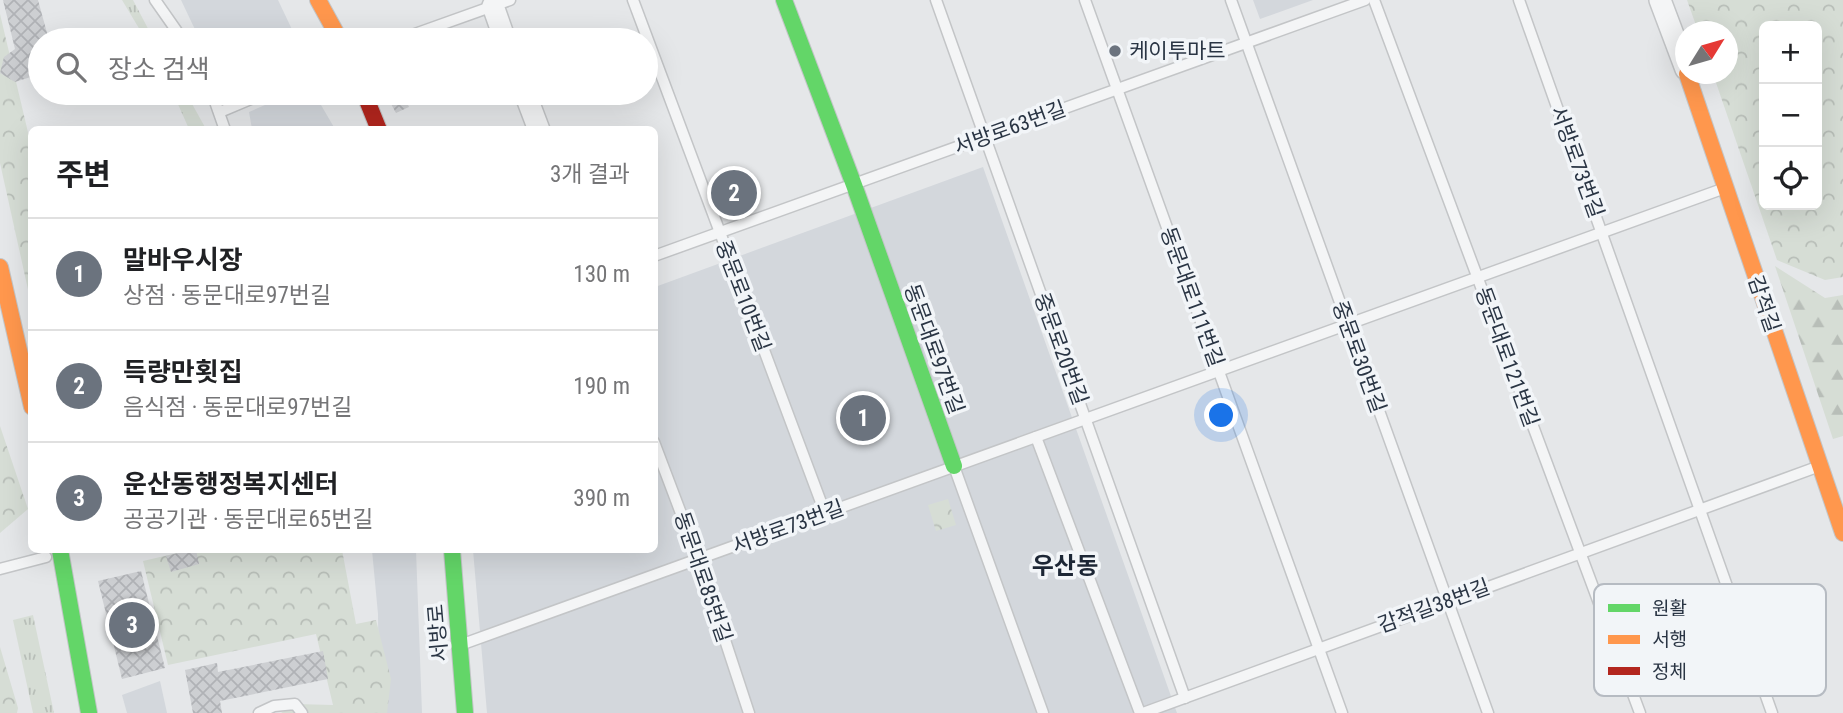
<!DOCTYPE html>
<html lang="ko">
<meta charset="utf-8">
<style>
body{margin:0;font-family:"Roboto Condensed","Noto Sans KR",sans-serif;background:#f2f2f2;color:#202124}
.controls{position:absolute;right:21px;top:21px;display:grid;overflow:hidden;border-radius:10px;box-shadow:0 7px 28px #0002}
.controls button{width:63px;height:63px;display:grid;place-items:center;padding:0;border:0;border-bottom:2px solid #e0e0e0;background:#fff;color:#202124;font:35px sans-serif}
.compass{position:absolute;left:1675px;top:21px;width:63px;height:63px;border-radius:50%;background:#fff;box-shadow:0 7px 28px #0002;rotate:53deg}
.you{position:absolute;left:1222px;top:416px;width:24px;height:24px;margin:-18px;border:5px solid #fff;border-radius:50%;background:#1a73e8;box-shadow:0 0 0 10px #1a73e833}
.badge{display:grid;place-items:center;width:46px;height:46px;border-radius:50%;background:#6b737e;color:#fff;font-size:23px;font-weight:700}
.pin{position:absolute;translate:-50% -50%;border:4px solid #fff;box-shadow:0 2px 7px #0006}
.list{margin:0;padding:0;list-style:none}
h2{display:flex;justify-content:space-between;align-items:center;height:91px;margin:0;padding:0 28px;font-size:30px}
h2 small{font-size:23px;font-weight:400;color:#757577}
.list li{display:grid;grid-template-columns:46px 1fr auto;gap:21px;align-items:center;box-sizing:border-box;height:112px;padding:0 28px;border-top:2px solid #e0e0e0}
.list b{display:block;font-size:26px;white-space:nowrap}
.list p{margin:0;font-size:23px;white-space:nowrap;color:#757577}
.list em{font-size:23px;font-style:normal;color:#757577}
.icon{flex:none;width:38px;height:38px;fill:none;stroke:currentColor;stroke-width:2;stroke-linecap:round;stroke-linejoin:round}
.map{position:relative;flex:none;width:1843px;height:713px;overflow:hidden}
.search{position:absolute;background:#fff;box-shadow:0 7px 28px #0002;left:28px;top:28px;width:630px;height:77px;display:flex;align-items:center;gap:18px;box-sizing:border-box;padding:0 24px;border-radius:38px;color:#757577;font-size:26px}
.panel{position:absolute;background:#fff;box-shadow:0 7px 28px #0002;left:28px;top:126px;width:630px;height:427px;border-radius:10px}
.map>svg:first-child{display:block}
</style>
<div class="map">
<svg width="1843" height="713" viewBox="0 0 1843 713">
<defs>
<pattern id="grass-tufts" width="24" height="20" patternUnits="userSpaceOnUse" patternTransform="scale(1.75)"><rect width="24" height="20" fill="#d6ddd5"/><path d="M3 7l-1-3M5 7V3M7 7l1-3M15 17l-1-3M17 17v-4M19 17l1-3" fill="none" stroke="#b8beb8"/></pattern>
<pattern id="forest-firs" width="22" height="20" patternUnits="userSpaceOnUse" patternTransform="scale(1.75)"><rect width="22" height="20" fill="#d6ddd5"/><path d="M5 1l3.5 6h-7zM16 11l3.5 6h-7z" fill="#b8beb8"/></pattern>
<pattern id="park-crowns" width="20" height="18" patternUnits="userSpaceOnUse" patternTransform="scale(1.75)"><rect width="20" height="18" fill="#d6ddd5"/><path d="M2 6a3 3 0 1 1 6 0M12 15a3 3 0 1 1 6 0" fill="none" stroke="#b8beb8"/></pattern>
<pattern id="building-cross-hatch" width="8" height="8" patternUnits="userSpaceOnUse" patternTransform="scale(1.75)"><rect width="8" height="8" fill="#cdcfd2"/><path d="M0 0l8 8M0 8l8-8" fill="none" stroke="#b0b2b6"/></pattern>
</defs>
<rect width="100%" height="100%" fill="#e5e7e9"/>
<!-- built -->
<g fill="#d3d7dc">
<polygon points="181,0 278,0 297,40 200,40"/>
<polygon points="1253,0 1313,0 1260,19"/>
<polygon points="293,93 314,93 335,129 252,129 249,112"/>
<polygon points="983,167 1177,713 487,713 473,550 654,550 655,287"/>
<polygon points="372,550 416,550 422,713 379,713 378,614"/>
<polygon points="160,681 167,713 127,713 122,695"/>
</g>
<!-- grass -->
<g fill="url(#grass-tufts)">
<polygon points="122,0 133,0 154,40 146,40"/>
<polygon points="173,93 186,93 206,129 189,129"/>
<polygon points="33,615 54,713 33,713 13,620"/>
</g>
<!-- forest -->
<polygon fill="url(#forest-firs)" points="1775,266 1825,298 1843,295 1843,436 1833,439"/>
<!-- park -->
<g fill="url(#park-crowns)" fill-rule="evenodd">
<path d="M1687,0H1843V277L1825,280L1777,260L1713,74H1728V32L1698,31ZM1817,26V205H1764V26Z"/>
<polygon points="0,14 31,145 31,303 0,163"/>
<polygon points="0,426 28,509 0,533"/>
<polygon points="948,499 956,525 936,531 928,505"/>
<polygon points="190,550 342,550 356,624 376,620 391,679 387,713 281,713 295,704 333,705 316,634 168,665 143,561"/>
<polygon points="0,647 18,708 17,713 0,713"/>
</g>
<!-- building -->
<g fill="url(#building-cross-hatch)">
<polygon points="3,0 38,0 49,40 40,40 40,74 15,82 0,73 4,57 15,49"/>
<polygon points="385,93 403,93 409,107 396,113"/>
<polygon points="190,550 196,550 199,564 171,572 166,556"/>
<polygon points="141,571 165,668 122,679 98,581"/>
<polygon points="323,651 328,679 220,701 222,713 193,713 185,670 217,663 218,672"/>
</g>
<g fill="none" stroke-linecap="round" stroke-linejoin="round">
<!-- lane casing -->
<g stroke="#c3c5c7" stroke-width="13">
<g id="lane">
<polyline points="155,0 183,40"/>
<polyline points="633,0 825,513"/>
<polyline points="936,0 1185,698"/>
<polyline points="1085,0 1342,713"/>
<polyline points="1231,0 1488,713"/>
<polyline points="1374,0 1640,713"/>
<polyline points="1519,0 1772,713"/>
<polyline points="398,40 510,0"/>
<polyline points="212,93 225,130"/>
<polyline points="220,112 265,93"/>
<polyline points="654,256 1365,0"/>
<polyline points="1036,437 1140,713"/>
<polyline points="654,442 699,561 749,713"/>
<polyline points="955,469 1043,713"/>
<polyline points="0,569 46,557"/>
<polyline points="463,644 1725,188"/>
<polyline points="259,713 274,706 295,704 302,713"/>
<polyline points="1143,713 1817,467"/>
</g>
</g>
<!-- street casing -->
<g stroke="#c3c5c7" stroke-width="24">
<g id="street">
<polyline points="1660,0 1686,69"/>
<polyline points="493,6 505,40"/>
<polyline points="525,93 539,130"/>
</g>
</g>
<!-- fast casing -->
<g stroke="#c3c5c7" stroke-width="18">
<g id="fast">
<polyline points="784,0 854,185 954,466"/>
<polyline points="60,550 89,713"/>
<polyline points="452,550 465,713"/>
</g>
</g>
<!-- slow casing -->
<g stroke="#c3c5c7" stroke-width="18">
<g id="slow">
<polyline points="318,0 340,40"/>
<polyline points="1687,74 1843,533"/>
<polyline points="0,267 32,407"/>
</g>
</g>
<!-- jam casing -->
<g stroke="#c3c5c7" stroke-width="18">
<polyline id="jam" points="364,93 379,130"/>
</g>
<!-- lane -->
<use href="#lane" stroke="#f4f5f6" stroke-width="10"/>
<!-- street -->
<use href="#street" stroke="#f4f5f6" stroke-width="21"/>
<!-- fast -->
<use href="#fast" stroke="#63d668" stroke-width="16"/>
<!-- slow -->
<use href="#slow" stroke="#ff974d" stroke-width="16"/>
<!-- jam -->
<use href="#jam" stroke="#b3261e" stroke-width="16"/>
</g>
<!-- markers -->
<circle fill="#6b737e" stroke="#f2f5f8" stroke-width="2.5" cx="1115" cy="51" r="7"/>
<g text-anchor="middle" stroke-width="7" stroke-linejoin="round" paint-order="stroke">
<!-- poi labels -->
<g font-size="21" fill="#2a3544" stroke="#f2f5f8" text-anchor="start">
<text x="1129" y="58">케이투마트</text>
</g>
<!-- street labels -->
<g font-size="21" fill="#2a3544" stroke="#f2f5f8">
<text transform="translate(1010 128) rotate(-20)" y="7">서방로63번길</text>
<text transform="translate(1577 162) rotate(70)" y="7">서방로73번길</text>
<text transform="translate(743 296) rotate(69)" y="7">중문로10번길</text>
<text transform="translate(1192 297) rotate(70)" y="7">동문대로111번길</text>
<text transform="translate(1764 304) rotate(71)" y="7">감적길</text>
<text transform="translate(934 349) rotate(70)" y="7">동문대로97번길</text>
<text transform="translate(1061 349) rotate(70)" y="7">중문로20번길</text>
<text transform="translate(1359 357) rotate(70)" y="7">중문로30번길</text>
<text transform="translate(1507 357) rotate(70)" y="7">동문대로121번길</text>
<text transform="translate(788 527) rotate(-20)" y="7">서방로73번길</text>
<text transform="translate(703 577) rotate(71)" y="7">동문대로85번길</text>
<text transform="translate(1434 606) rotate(-20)" y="7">감적길38번길</text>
<text transform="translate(438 633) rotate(-95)" y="7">서방로</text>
</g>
<!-- quarter labels -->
<g font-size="24" font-weight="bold" fill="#1c2635" stroke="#f2f5f8">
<text x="1065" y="574">우산동</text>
</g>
</g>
<!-- legend -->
<rect x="1594" y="584" width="232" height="112" rx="10" fill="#f2f5f8" stroke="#b6bbc2" stroke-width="2"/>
<rect x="1608" y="604" width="32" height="8" fill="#63d668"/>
<rect x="1608" y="635" width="32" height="9" fill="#ff974d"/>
<rect x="1608" y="667" width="32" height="8" fill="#b3261e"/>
<g font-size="19" fill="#2a3544">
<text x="1652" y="615">원활</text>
<text x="1652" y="646">서행</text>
<text x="1652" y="678">정체</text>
</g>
</svg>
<div class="controls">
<button>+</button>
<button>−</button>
<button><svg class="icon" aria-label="locate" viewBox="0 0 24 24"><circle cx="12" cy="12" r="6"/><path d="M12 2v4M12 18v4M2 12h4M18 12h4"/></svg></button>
</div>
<svg class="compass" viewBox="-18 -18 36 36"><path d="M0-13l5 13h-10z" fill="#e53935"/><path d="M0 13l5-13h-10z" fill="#757577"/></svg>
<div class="you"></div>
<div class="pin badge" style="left:863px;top:418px">1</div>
<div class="pin badge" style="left:734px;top:193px">2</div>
<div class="pin badge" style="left:132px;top:625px">3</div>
<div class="search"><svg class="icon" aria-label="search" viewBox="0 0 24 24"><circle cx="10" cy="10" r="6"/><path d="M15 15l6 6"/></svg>장소 검색</div>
<section class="panel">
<h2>주변<small>3개 결과</small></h2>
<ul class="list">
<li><span class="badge">1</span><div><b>말바우시장</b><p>상점 · 동문대로97번길</p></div><em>130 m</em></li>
<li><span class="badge">2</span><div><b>득량만횟집</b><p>음식점 · 동문대로97번길</p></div><em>190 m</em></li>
<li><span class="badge">3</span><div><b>운산동행정복지센터</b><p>공공기관 · 동문대로65번길</p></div><em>390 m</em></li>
</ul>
</section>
</div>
